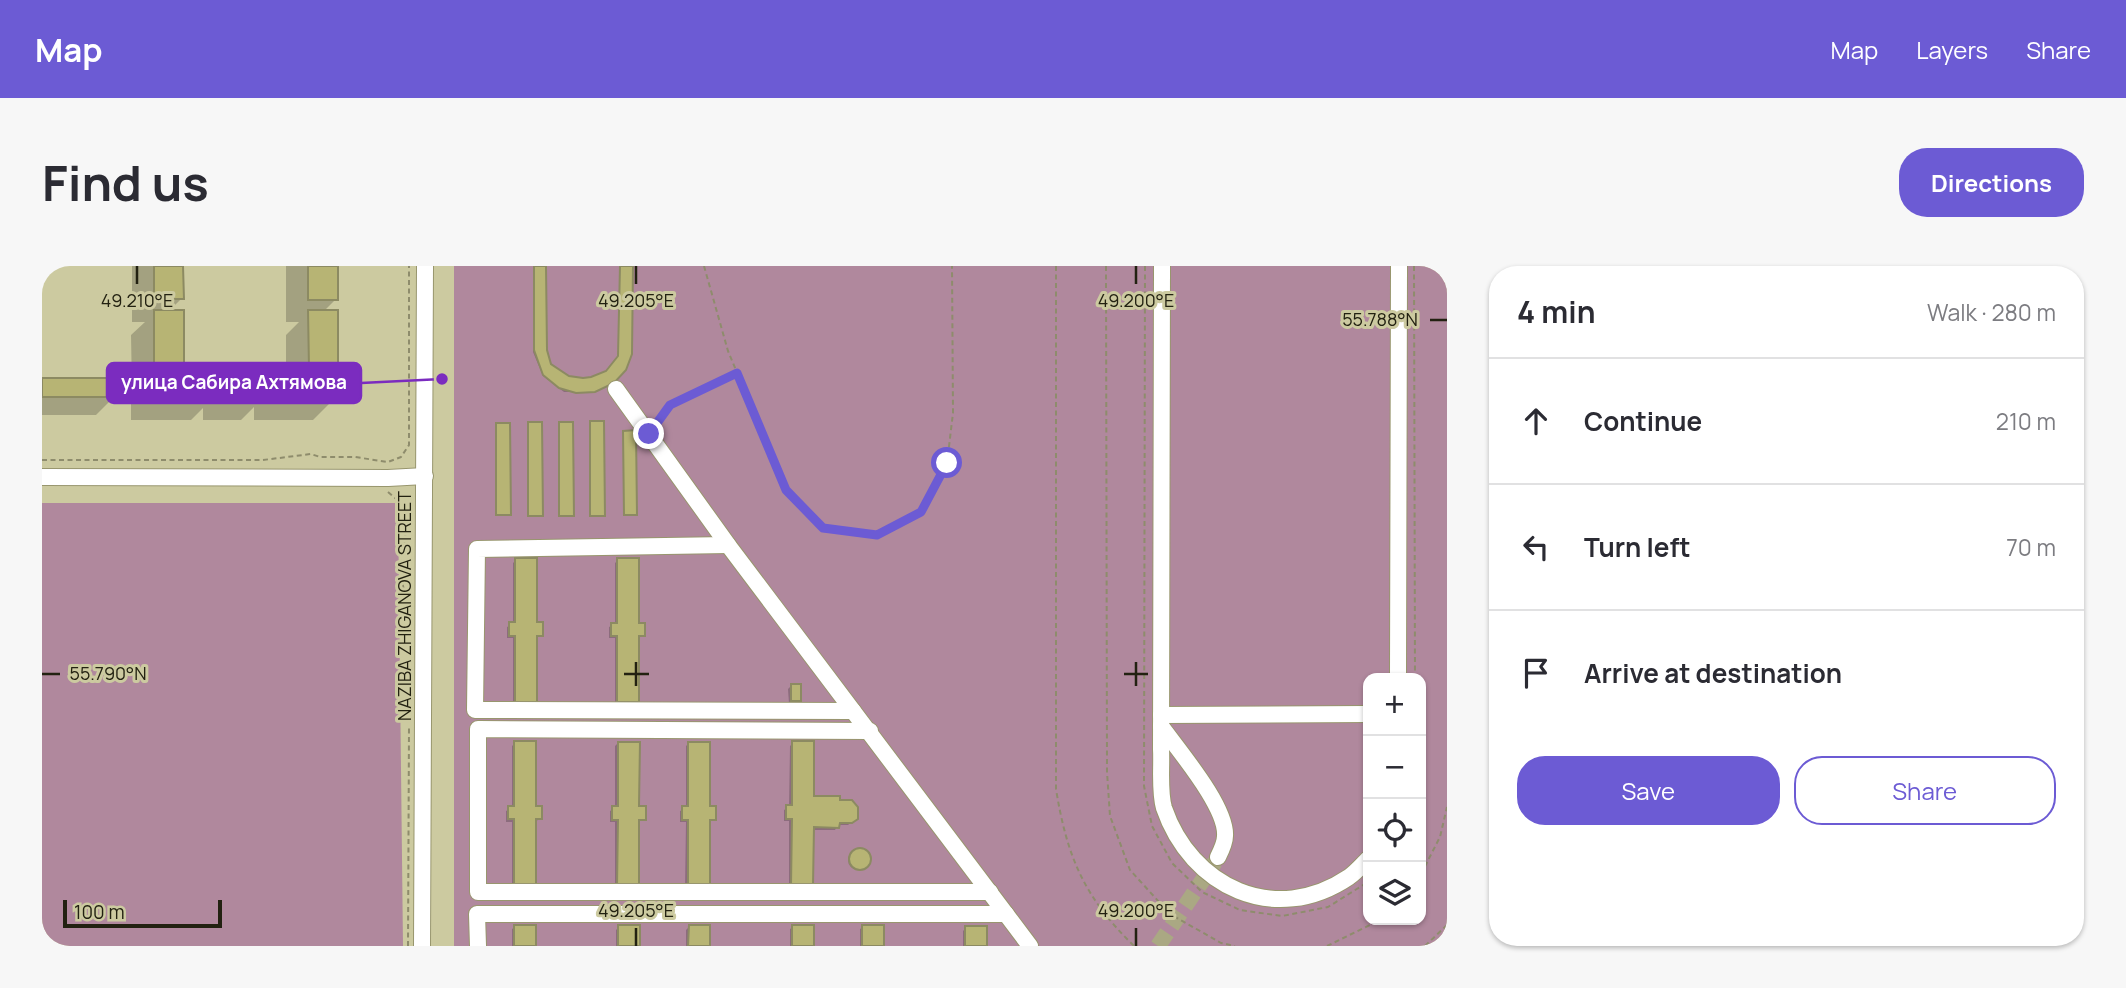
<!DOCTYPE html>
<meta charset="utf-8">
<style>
body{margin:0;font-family:Manrope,sans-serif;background:#f7f7f7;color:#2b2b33}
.controls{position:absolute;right:21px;bottom:21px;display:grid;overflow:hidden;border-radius:14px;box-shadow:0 2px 5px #0004}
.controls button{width:63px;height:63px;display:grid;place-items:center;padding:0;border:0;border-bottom:2px solid #e1e1e2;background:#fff;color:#2b2b33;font:35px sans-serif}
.scale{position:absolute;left:21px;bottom:18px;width:159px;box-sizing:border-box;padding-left:7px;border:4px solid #222111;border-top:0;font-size:19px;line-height:24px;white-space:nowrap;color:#222111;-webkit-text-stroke:5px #cccaa0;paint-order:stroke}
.stop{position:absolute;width:21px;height:21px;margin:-16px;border:5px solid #6c5bd4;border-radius:50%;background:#fff}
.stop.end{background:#6c5bd4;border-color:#fff;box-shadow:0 2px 7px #0008}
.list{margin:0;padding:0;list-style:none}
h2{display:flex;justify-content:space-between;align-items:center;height:91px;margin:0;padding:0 28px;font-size:30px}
h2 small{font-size:23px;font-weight:400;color:#7c7c81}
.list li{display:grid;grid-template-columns:46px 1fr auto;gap:21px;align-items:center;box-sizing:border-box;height:126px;padding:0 28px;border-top:2px solid #e1e1e2}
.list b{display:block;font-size:26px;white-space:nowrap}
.list em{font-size:23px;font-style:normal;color:#7c7c81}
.actions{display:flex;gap:14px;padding:21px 28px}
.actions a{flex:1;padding:16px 0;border:2px solid #6c5bd4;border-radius:28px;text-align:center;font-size:24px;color:#6c5bd4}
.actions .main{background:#6c5bd4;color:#fff}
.icon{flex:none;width:38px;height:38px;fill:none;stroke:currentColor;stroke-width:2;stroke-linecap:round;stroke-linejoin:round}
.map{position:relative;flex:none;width:1405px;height:680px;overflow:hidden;border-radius:28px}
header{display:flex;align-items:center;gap:42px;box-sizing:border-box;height:98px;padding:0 35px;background:#6c5bd4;color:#fff}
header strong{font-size:33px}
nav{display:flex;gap:38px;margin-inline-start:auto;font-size:24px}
.intro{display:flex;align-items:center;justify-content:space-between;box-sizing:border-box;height:168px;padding:0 42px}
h1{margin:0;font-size:49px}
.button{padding:18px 32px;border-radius:28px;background:#6c5bd4;color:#fff;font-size:24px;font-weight:700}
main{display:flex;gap:42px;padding:0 42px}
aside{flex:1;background:#fff;border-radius:28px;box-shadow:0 2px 5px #0004}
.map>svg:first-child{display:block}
</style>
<header>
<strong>Map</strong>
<nav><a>Map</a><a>Layers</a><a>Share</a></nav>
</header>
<div class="intro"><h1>Find us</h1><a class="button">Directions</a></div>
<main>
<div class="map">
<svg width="1405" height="680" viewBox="0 0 1405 680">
<rect width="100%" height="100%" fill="#cccaa0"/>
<!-- green -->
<g fill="#b0889d" fill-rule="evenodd">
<path d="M412,0H1405V680H412ZM1326,412H1379V654H1326Z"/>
<polygon points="0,237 356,237 361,680 0,680"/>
</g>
<!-- shadow -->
<g fill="#0003">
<polygon points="90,0 140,0 140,32 127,45 140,102 127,115 172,127 184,115 222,128 235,116 244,116 244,69 257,56 244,56 244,0 294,0 294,33 281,46 294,101 280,115 294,131 271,154 212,154 212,141 199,154 161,154 161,142 149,154 89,154 89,138 102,125 90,125 89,69 103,56 90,56"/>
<polygon points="492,0 502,0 503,85 505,92 513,105 531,113 550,113 569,103 577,89 578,0 589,0 589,88 551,126 522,126 501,110 491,86"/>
<polygon points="0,113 73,130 54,149 0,149"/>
<polygon points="454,158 467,249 466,250 454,250"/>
<polygon points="486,158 499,249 498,250 486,250"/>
<polygon points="517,158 530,249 529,250 517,250"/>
<polygon points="582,166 593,249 592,250 581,250"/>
<polygon points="474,294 493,358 500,369 493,372 493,435 490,438 471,438 471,372 465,372 465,361 471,358 471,297"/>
<polygon points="576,294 595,359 602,370 595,372 595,435 592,438 573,438 573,372 567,372 567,361 573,358 573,297"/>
<polygon points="749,420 758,434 755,437 747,438 746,423"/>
<polygon points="473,477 492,542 498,553 492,556 492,619 470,621 470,556 464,556 464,545 470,542 470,480"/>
<polygon points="576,477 596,542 602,553 596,556 596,619 573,622 573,556 568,556 568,545 573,542 573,480"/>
<polygon points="647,477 666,542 672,553 666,556 666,619 643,622 644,556 638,556 638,545 644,542 644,480"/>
<polygon points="751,477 770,532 811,555 806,559 796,559 793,564 770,564 770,618 747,621 747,555 742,555 742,544 747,541 748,480"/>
<circle cx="816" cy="594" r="10"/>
<polygon points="473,661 493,680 470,680 470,663"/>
<polygon points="577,661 596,680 574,680 574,664"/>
<polygon points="647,661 667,680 644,680 644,664"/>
<polygon points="751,661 770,680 748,680 748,663"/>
<polygon points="821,661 841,680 818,680 818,663"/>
<polygon points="924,662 943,680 921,680 921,665"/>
</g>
<!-- building -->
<g fill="#b7b474" stroke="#8c8a62" stroke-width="2">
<polygon points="112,0 141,0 142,33 112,33"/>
<rect x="266" y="0" width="30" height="34"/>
<polygon points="492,0 504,0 505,84 509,98 527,110 541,112 549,111 564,105 576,90 578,0 591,0 590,88 584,104 572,117 553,126 534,127 517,122 501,109 492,84"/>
<rect x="112" y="44" width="30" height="59"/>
<polygon points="266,44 296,44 296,102 267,102"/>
<rect x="0" y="112" width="75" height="19"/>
<polygon points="548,155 562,155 563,250 548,250"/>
<polygon points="486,156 500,156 501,250 486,250"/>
<polygon points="517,156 531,156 532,250 517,250"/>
<polygon points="454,157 468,157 469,249 454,249"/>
<polygon points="594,164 595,249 582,249 581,165"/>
<polygon points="473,292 495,292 495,356 501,356 501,370 495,370 495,436 473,436 473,370 467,370 467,356 473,356"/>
<polygon points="575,292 597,292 597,357 603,357 603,370 597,370 597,436 575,436 575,370 569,370 569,357 575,357"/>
<rect x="749" y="418" width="10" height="17"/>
<polygon points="472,475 494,475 494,540 500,540 500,553 494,553 494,619 472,619 472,553 466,553 466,540 472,540"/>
<polygon points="750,475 772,475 772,530 798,530 798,534 810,534 816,541 816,553 810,557 798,557 797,562 772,561 771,619 749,619 750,553 744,553 744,539 750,539"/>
<polygon points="576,476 598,476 597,540 604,540 604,554 597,554 597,620 575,620 576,554 570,554 570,540 576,540"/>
<polygon points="646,476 668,476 668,540 674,540 674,554 668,554 668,620 646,620 646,554 640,554 640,540 646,540"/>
<circle cx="818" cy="593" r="11"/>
<rect x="472" y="659" width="22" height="21"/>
<rect x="576" y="659" width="22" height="21"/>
<polygon points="647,659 668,659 668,680 646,680"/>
<rect x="750" y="659" width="22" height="21"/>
<rect x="820" y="659" width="22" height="21"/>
<rect x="923" y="660" width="22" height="20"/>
</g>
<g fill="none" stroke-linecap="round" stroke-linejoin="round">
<!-- minor-tunnel -->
<polyline stroke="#aaa883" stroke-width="16" stroke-dasharray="16 8" stroke-linecap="butt" points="1116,680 1173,596"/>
<!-- minor casing -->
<g stroke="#98966e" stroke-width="18">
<g id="minor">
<path d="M1120,0L1119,483C1120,501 1117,525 1122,542C1149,621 1233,661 1307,611C1314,606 1320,599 1326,593"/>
<polyline points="574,123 686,279 988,680"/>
<polyline points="0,211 346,212 383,210"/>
<polyline points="686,279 435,283 433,444 811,445"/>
<polyline points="1356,412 1357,0"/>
<polyline points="1119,449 1326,448"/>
<path d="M1119,460C1137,485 1185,541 1183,570C1183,577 1179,585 1176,591"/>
<polyline points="828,465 436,463 436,626 948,626"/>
<polyline points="380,680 383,0"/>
<polyline points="436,680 435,648 964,648"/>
</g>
</g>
<!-- path -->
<g stroke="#8e8c6c" stroke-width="2" stroke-dasharray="5 3.5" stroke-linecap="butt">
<polyline points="662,0 686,85 744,224 781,262 834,269 879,246 905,197 911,147 910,0"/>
<path d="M1014,0V523C1025,591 1042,631 1092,680"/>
<polyline points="1064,0 1065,506 1068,550 1088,604 1128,648 1179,677 1193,680"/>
<polyline points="1103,0 1102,520 1110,560 1130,597 1160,626 1198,644 1240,650 1286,641 1326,616"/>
<polyline points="1372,0 1373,412"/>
<polyline points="616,156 628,139 695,107"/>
<polyline points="0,194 221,194 269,188 278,191 313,191 346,196 359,191 367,179 367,0"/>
<polyline points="346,226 366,243 360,302 361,320 367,343"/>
<polyline points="1379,608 1398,571 1405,541"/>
<polyline points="366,680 367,461"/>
<polyline points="1285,680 1338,654"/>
<polyline points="1383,680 1405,659"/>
</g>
<!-- minor -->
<use href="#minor" stroke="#fff" stroke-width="16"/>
</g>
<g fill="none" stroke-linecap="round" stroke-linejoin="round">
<!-- route -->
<polyline stroke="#6c5bd4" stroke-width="9" points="607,168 628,139 695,107 744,224 781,262 835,269 879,246 905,197"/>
</g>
<!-- ticks -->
<path fill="none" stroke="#222111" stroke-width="2.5" d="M95,0V18M594,0V18M1094,0V18M1388,54H1405M594,396V420M1094,396V420M0,408H18M582,408H607M1082,408H1106M594,662V680M1094,662V680"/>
<g text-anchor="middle" stroke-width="6" stroke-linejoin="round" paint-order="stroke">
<!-- street labels -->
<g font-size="18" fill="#222111" stroke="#cccaa0">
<text transform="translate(363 340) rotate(-90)" y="6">NAZIBA ZHIGANOVA STREET</text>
</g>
</g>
<g font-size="18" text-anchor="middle" fill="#222111" stroke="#cccaa0" stroke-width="6" stroke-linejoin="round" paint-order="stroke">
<text x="95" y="41">49.210°E</text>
<text x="594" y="41">49.205°E</text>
<text x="1094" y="41">49.200°E</text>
<text x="1338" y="60">55.788°N</text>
<text x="66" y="414">55.790°N</text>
<text x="594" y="651">49.205°E</text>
<text x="1094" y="651">49.200°E</text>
</g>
<!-- callouts -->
<path fill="none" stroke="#7b2cbf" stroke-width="2.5" d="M400 113L319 117"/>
<circle fill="#7b2cbf" stroke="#cccaa0" stroke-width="2.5" cx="400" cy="113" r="7"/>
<rect fill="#7b2cbf" stroke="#7b2cbf" stroke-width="2.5" x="65" y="97" width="254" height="40" rx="7"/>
<g font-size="19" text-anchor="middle" font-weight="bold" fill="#fff">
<text x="192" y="123">улица Сабира Ахтямова</text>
</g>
</svg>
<div class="controls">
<button>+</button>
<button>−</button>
<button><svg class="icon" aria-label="locate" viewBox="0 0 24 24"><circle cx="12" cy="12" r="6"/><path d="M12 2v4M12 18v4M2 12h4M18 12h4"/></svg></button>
<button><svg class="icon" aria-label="layers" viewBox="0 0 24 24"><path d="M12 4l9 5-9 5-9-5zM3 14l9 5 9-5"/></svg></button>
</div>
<div class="scale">100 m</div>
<div class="stop" style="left:905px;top:197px"></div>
<div class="stop end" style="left:607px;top:168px"></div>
</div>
<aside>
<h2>4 min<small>Walk · 280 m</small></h2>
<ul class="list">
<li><svg class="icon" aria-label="ahead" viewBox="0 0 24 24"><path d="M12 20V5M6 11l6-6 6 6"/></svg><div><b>Continue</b></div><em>210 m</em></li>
<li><svg class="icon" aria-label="left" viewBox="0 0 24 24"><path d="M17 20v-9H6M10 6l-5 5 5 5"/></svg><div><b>Turn left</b></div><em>70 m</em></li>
<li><svg class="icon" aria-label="arrive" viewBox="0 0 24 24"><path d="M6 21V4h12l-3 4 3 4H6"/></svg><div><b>Arrive at destination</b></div></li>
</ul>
<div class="actions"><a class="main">Save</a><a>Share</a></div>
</aside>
</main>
